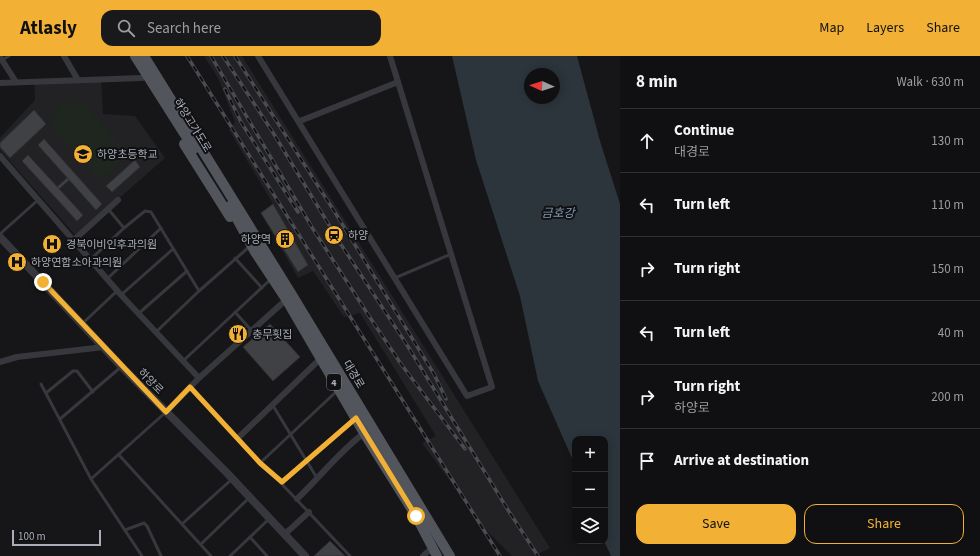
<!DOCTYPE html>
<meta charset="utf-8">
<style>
body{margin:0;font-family:"Source Sans 3","Noto Sans KR",sans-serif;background:#19191b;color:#f1f3f6}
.controls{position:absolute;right:12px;bottom:12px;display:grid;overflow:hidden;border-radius:8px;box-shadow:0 2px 10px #0003}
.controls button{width:36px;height:36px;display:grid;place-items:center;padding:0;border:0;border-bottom:1px solid #303032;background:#101012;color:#f1f3f6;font:20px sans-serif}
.compass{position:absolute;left:524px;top:12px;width:36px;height:36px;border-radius:50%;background:#101012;box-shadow:0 2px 10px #0003;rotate:273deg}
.scale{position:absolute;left:12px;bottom:10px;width:89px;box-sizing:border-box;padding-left:4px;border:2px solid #a8adb8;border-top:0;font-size:11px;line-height:14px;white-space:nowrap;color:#a8adb8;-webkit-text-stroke:3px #111113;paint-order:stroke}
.stop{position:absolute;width:12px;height:12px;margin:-9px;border:3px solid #f2b134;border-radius:50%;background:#fff}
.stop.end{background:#f2b134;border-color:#fff;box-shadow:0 1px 4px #0008}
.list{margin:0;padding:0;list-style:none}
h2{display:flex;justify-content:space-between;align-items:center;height:52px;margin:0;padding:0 16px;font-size:17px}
h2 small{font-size:13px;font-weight:400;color:#9c9d9f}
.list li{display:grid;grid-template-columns:26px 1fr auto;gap:12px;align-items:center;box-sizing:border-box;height:64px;padding:0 16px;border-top:1px solid #303032}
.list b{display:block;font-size:15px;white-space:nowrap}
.list p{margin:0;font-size:13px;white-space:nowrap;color:#9c9d9f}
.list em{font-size:13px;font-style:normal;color:#9c9d9f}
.actions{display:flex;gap:8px;padding:12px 16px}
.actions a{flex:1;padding:9px 0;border:1px solid #f2b134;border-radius:12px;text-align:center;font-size:14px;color:#f2b134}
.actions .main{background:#f2b134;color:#111}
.icon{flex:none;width:22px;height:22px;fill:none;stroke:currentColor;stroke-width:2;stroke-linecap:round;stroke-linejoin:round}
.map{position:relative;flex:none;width:620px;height:500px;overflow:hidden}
header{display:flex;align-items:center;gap:24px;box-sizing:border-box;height:56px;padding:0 20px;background:#f2b134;color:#111}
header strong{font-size:19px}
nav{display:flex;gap:22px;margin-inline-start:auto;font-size:14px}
.search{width:280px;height:36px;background:#19191b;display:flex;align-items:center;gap:10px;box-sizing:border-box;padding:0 14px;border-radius:12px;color:#9c9d9f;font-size:15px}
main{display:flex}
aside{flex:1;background:#101012}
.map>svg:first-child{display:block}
</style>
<header>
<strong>Atlasly</strong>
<div class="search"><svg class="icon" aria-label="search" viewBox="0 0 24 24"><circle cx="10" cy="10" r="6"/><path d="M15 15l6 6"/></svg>Search here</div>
<nav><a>Map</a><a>Layers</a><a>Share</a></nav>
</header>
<main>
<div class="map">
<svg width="620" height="500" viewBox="0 0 620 500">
<rect width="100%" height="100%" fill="#161618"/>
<!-- built -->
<g fill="#222225">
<polygon points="204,0 242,0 550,492 534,500 512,500 486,474 422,387 436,380 360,257 344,261 313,215 298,222 261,157 273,148 229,74 235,66 218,22"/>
<polygon points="101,22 103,58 135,60 165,102 76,180 0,94 0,82 35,44 34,24"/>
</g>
<!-- green -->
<polygon fill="#1e261f" points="69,45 80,48 82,46 128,99 100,124 48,66 54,60 58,50"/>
<!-- water -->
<path fill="#2c353c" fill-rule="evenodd" d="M452,0H577L600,85L620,148V500H611L604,485L605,383H575V409L538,325L520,240L476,104ZM530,18H554V42H530Z"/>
<!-- building -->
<g fill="#404145" stroke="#303034">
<polygon points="34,54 46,68 10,102 0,91 0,87"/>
<polygon points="44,83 102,148 96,154 38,89"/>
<polygon points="28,99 83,159 77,165 22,105"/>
<polygon points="135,104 140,111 112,136 106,130"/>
<polygon points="67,122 69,124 59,133 57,131"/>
<polygon points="273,148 308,209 298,216 261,157"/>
<polygon points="270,268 300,301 273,325 243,291"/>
<polygon points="330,485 345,500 314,500"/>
</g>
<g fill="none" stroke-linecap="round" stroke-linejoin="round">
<!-- service -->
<g stroke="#37383d" stroke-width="3">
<polyline points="2,4 9,0"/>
<polyline points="124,172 145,155 151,156 199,235"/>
<polyline points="0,178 38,144"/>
<polyline points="235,202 262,232"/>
<polyline points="91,203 124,172 109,154"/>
<polyline points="108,222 161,172"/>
<polyline points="395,222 451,198"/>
<polyline points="121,239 173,193"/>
<polyline points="235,256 252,275"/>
<polyline points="138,258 187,215"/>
<polyline points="83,267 117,235"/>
<polyline points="156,276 199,235 249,191"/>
<polyline points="183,305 271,223"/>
<polyline points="41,328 91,423 142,500"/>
<polyline points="190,331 350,500"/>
<polyline points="46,337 73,315 77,315 93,336"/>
<polyline points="272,348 317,422"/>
<polyline points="60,363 121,311"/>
<polyline points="119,399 211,500"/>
<polyline points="260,407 338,334"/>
<polyline points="91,423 166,356"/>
<polyline points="282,426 354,363"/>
<polyline points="182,468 231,424"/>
<polyline points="125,474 144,467 147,470 161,500"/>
<polyline points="250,481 267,500"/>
<polyline points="201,488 249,442"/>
<polyline points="230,500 269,463"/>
</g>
<!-- minor -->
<g stroke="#37383d" stroke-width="6">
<polyline points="64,0 78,24"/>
<polyline points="258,0 467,340 492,331 390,0"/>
<polyline points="0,1 16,26"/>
<polyline points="0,27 142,22"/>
<polyline points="300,65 398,26"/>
<polyline points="0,100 121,239 199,322"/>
<polyline points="75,183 118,144"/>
<polyline points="0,306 17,301 104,291"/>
<polyline points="166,356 199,322 288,242"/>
<polyline points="238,382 320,303"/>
<path d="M297,443C320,421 339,396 364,377"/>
<polyline points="285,478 309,456"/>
<polyline points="423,500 432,492"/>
</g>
<!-- tertiary -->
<polyline stroke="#37383d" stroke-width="8" points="0,181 122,311 227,417 305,500"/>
<!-- primary -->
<g stroke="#53555c" stroke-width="10">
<polyline points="135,0 194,93"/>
<polyline points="144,0 292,239 450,500"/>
<polyline points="184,88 230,161"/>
<polyline points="230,150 255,196 286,243 364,377 416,460 437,500"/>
</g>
<!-- rail casing -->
<g stroke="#4a4c52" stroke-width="3.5">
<g id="rail">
<polyline points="187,0 500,500"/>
<polyline points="211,0 313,173 369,260 401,308 465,393"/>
<polyline points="223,0 272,75 340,187 407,289 508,454 538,500"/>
<polyline points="235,0 336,158 434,318 446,343"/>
<polyline points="225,33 241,66 298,156"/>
</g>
</g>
<!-- rail -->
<use href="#rail" stroke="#111113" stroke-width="2" stroke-dasharray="6" stroke-linecap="butt"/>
</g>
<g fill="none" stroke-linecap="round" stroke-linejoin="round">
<!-- route -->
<polyline stroke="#f2b134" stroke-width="5" points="43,226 166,356 190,331 260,407 282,426 356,362 416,460"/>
</g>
<!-- icons -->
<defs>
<g id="school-disc" transform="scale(1)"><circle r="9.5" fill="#f2b134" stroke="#111113"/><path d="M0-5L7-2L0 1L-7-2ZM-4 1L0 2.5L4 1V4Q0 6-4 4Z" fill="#111"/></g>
<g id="station-disc" transform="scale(1)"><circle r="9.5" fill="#f2b134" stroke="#111113"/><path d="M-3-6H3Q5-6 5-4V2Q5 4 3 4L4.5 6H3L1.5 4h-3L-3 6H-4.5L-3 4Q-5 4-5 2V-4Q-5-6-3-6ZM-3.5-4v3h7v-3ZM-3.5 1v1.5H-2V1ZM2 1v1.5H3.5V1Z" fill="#111"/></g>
<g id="building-disc" transform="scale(1)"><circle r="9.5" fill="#f2b134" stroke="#111113"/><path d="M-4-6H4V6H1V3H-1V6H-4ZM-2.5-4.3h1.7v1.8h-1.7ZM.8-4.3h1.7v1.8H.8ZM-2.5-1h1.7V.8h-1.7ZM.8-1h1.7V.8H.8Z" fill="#111"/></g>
<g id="hospital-disc" transform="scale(1)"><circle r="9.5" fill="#f2b134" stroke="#111113"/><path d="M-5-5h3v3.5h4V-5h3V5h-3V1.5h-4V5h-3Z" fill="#111"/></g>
<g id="restaurant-disc" transform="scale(1)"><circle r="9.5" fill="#f2b134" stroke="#111113"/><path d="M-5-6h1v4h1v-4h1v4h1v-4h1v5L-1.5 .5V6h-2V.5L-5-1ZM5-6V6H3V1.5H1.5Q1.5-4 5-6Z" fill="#111"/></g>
</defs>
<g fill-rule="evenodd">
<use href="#school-disc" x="83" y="98"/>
<use href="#station-disc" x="334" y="179"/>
<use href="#building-disc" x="285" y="183"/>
<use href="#hospital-disc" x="52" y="188"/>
<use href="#hospital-disc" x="17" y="206"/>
<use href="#restaurant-disc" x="238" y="278"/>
</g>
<g text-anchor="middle" stroke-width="4" stroke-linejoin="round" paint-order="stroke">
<!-- shield labels -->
<rect fill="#111113" stroke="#7b7e86" stroke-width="1" x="327" y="318" width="14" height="16" rx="3"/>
<g font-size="10" font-weight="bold" fill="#a8adb8">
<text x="334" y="330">4</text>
</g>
<!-- street labels -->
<g font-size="11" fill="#a8adb8" stroke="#111113">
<text transform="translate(193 69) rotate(58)" y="4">하양고가도로</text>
<text transform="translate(354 318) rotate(59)" y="4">대경로</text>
<text transform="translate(151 325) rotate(45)" y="4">하양로</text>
</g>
<!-- poi labels -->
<g font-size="11" fill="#a8adb8" stroke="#111113" text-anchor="start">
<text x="97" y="102">하양초등학교</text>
<text x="348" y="183">하양</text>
<text x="271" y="187" text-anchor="end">하양역</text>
<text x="66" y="192">경북이비인후과의원</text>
<text x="31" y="210">하양연합소아과의원</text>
<text x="252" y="282">충무횟집</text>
</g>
<!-- water labels -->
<g font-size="12" font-style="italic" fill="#7f9bb3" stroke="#111113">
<text x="558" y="161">금호강</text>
</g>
</g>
</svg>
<div class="controls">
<button>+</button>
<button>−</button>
<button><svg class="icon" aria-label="layers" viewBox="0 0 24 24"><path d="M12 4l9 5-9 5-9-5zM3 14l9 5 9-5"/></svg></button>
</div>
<svg class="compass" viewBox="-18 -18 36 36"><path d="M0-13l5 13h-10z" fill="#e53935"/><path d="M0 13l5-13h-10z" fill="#9c9d9f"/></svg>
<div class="scale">100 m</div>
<div class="stop" style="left:416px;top:460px"></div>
<div class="stop end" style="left:43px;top:226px"></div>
</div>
<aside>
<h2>8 min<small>Walk · 630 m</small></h2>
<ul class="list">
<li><svg class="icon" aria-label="ahead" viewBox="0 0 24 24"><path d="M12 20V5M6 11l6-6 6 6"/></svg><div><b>Continue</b><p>대경로</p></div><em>130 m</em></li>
<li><svg class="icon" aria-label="left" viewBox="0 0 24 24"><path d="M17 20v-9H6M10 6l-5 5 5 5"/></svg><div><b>Turn left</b></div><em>110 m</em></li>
<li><svg class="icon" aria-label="right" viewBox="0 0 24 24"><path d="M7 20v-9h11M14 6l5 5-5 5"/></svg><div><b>Turn right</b></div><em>150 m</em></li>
<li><svg class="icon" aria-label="left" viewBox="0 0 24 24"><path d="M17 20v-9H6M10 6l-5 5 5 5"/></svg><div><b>Turn left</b></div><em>40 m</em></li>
<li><svg class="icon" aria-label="right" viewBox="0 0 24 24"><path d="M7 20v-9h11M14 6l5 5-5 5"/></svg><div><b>Turn right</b><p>하양로</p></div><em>200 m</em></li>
<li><svg class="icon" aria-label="arrive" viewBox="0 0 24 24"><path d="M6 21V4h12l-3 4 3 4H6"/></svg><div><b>Arrive at destination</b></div></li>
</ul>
<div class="actions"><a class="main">Save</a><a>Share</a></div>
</aside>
</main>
